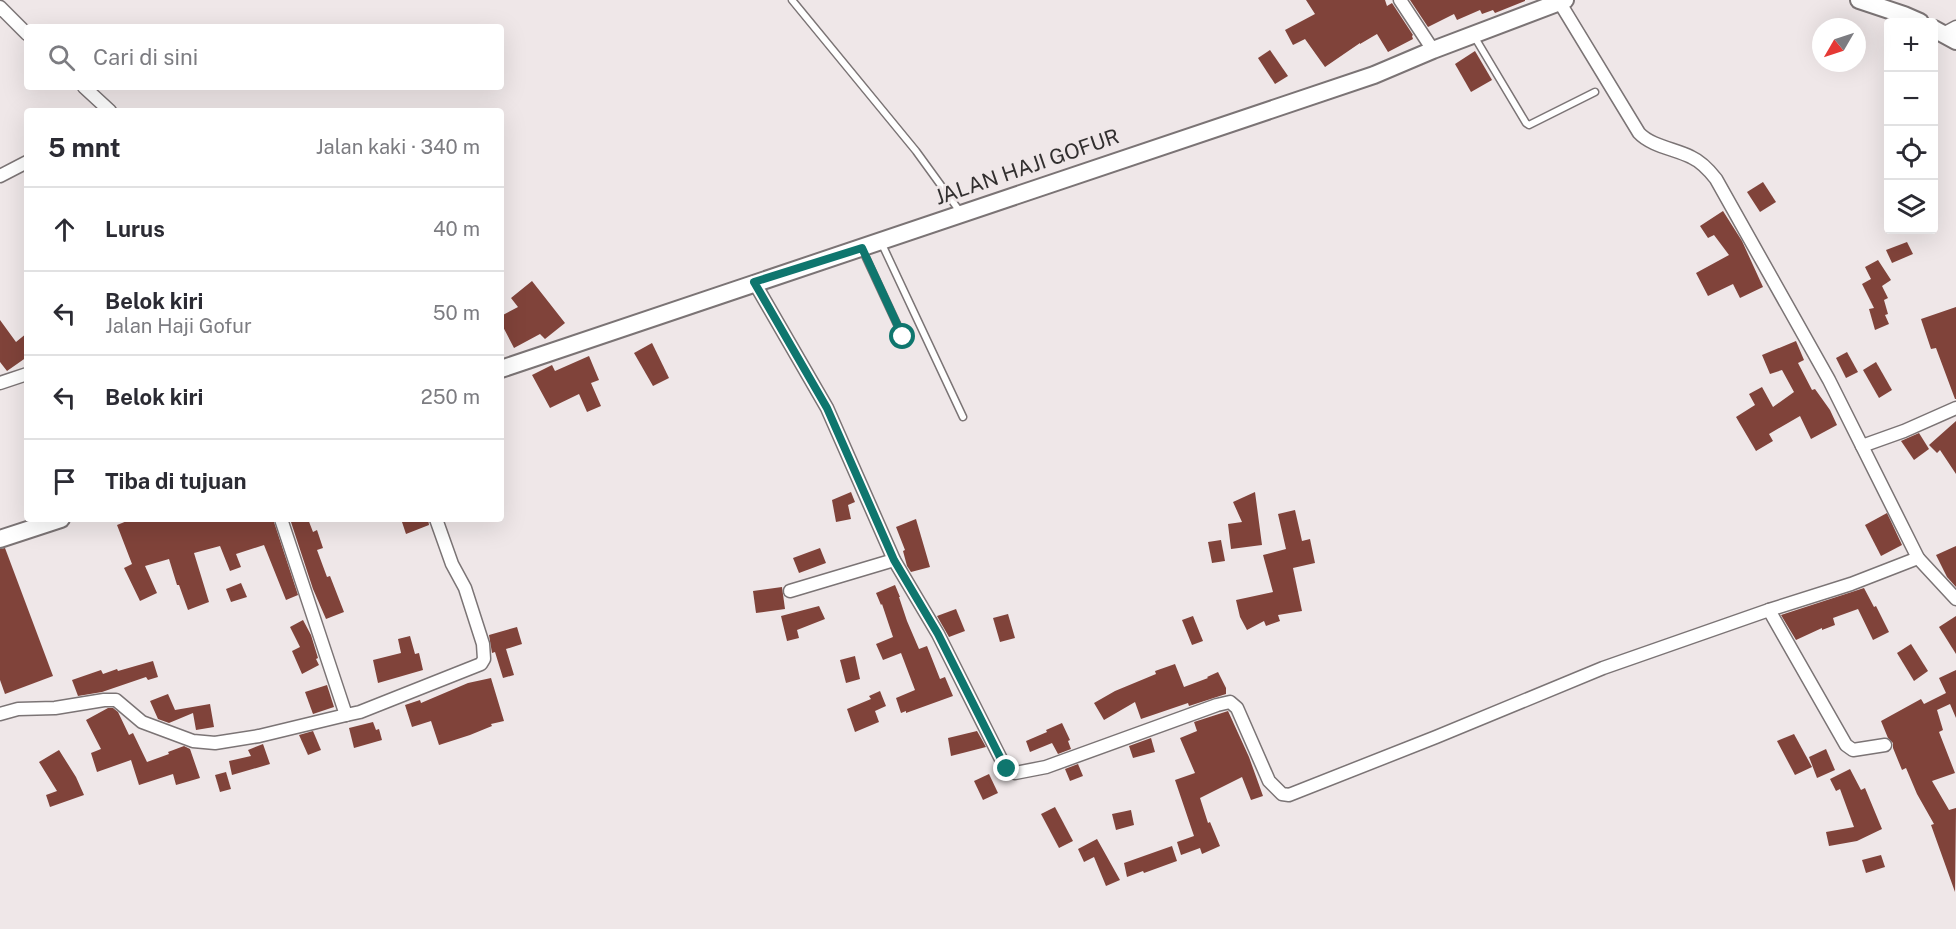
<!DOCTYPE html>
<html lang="id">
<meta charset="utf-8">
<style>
body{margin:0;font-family:"Public Sans",sans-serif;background:#f2f2f3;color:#2b2b33}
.controls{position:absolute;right:18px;top:18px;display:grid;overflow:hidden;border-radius:6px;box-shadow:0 6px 24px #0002}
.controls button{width:54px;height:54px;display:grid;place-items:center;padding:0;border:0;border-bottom:2px solid #e1e1e2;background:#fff;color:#2b2b33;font:30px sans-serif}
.compass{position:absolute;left:1812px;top:18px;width:54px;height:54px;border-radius:50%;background:#fff;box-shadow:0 6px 24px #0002;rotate:231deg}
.stop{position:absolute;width:18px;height:18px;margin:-14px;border:4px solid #0f766e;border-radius:50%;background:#fff}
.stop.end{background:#0f766e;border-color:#fff;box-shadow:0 2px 6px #0008}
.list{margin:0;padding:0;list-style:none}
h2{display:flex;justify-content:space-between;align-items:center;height:78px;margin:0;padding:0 24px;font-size:26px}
h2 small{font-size:20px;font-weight:400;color:#7c7c81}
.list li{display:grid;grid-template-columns:39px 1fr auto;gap:18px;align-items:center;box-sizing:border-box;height:84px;padding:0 24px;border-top:2px solid #e1e1e2}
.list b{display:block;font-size:22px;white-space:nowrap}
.list p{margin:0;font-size:20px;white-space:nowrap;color:#7c7c81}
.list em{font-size:20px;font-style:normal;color:#7c7c81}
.icon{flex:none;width:33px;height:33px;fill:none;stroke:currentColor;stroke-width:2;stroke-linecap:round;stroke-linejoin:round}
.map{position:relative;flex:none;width:1956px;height:929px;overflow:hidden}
.search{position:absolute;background:#fff;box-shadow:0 6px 24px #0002;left:24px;top:24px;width:480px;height:66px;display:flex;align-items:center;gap:15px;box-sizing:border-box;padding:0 21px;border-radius:6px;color:#7c7c81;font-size:22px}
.panel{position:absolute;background:#fff;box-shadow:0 6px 24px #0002;left:24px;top:108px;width:480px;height:414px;border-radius:6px}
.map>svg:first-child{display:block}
</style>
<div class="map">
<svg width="1956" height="929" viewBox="0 0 1956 929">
<rect width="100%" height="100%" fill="#efe7e8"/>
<!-- building -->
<g fill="#80433a">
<polygon points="1306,0 1385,0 1387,6 1392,3 1413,35 1412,36 1413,39 1388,52 1377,34 1360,44 1360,43 1325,67 1305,39 1293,45 1285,30 1315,14"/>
<polygon points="1410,0 1525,0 1525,1 1495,13 1493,10 1482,14 1480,10 1457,20 1454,14 1428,27"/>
<polygon points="1270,50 1288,76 1275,84 1258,58"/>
<polygon points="1475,51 1492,80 1471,92 1455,64"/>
<polygon points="1763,182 1776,202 1760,212 1747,192"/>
<polygon points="1723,211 1742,241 1763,287 1740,298 1733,284 1708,296 1696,273 1729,255 1714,235 1708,238 1700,226"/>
<polygon points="1907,242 1913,254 1892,263 1886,250"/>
<polygon points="1878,260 1891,280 1882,286 1888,298 1884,300 1888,314 1885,315 1889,324 1875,330 1869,309 1874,308 1862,284 1871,279 1865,267"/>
<polygon points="532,281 565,323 545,339 540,334 514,348 501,323 501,316 518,307 511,298"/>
<polygon points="1956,307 1956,399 1955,399 1936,348 1931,349 1921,319"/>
<polygon points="0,320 16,342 27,333 27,357 7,371 0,362"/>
<polygon points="1796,341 1804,360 1798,363 1812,390 1815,389 1830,410 1837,425 1811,439 1800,416 1769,434 1773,441 1756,451 1736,417 1755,405 1749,394 1762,387 1773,407 1794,392 1782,370 1770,374 1762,355"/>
<polygon points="652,343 669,378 653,386 634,353"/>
<polygon points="1847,352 1858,372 1846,378 1836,358"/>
<polygon points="589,356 599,380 591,383 601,406 587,412 579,394 550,408 532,375 552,365 555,371"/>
<polygon points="1876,362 1892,390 1879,398 1863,370"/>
<polygon points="1956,421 1956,474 1940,450 1937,453 1929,445"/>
<polygon points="1919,433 1929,449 1914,460 1901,441"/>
<polygon points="851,492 855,502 848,505 851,519 836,522 832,500"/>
<polygon points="1255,492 1262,545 1231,549 1228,524 1242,522 1233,502"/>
<polygon points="1295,510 1302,541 1310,539 1315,563 1293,568 1302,611 1278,615 1280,621 1266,626 1264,621 1247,630 1240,617 1236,600 1273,592 1263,555 1286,549 1278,514"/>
<polygon points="1887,513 1902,545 1881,556 1865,525"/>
<polygon points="132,519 232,519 233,522 242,519 273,519 298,595 286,600 264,545 236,554 241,567 230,571 220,546 194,553 209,602 188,610 179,585 177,585 169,559 145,566 157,593 140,601 124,568 132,564 117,525"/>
<polygon points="290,519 308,519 313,532 317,530 323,548 317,550 327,577 330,576 344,612 326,619 313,589"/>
<polygon points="401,519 428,519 429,525 406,534"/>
<polygon points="916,519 930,567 911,572 907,566 903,551 905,550 896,527"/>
<polygon points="1221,540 1225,561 1212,563 1208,542"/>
<polygon points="1956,546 1956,587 1947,577 1936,555"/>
<polygon points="5,548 53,676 5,694 0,680 0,549"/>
<polygon points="820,548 826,563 799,573 793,558"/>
<polygon points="241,583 247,597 231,602 226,589"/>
<polygon points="895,585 900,597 899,597 907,621 919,649 927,646 940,679 945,677 953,696 906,713 906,711 901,713 896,698 915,690 901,653 883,660 876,644 893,637 882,604 881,605 876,593"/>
<polygon points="782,587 785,609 756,613 753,591"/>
<polygon points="1864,588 1874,607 1876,606 1889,632 1873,640 1858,609 1833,618 1835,625 1822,630 1822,628 1796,640 1781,615"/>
<polygon points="819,606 825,619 797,630 799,638 787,641 781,616"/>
<polygon points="956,609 965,631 949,637 937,616"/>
<polygon points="1008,614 1015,638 1000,642 993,618"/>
<polygon points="1193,616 1203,641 1192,645 1182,620"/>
<polygon points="1956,616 1956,654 1939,627"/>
<polygon points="303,620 311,635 318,658 316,659 319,665 302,674 292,651 300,647 290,627"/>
<polygon points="517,627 522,644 506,649 514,675 503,678 495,652 492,653 489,635"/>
<polygon points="410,636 415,654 419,653 423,670 378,683 373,660 401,653 398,639"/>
<polygon points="1911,644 1928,671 1914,681 1897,653"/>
<polygon points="855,656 860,679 846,683 840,660"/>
<polygon points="153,661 158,677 148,680 146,677 102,692 78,696 72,680 101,670 103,674 117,669 118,671"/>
<polygon points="1175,664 1184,687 1208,678 1207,677 1218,672 1226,688 1226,694 1189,706 1188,703 1141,719 1135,702 1104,720 1094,703 1115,691 1156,674 1155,671"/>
<polygon points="1956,670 1956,718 1950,704 1937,710 1943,730 1939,732 1955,773 1932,781 1949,810 1956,808 1955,892 1931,825 1934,824 1917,794 1906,768 1902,770 1893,748 1893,743 1888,738 1881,721 1921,699 1924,704 1946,693 1939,678"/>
<polygon points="491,678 504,721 491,724 492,726 470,735 439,745 431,721 412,727 405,705 420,700 421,703 468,683"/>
<polygon points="327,685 334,707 313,714 305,692"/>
<polygon points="880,691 886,706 875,711 879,722 855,732 847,709 871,699 869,696"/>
<polygon points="168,694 175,710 210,704 214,727 196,730 193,713 169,723 158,719 150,701"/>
<polygon points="108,708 113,708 118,712 129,735 133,733 147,762 169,754 168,752 184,746 190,749 200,778 176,785 173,774 139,785 131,760 97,772 91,753 101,749 86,720"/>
<polygon points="1228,711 1249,757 1263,796 1251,800 1242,777 1200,798 1208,823 1210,822 1220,846 1202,854 1200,848 1181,855 1177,842 1194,836 1175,780 1195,773 1180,738 1197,731 1194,722"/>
<polygon points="373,722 376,730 379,729 382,740 354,748 349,728"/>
<polygon points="1062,723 1070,740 1068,741 1071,749 1058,754 1052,743 1030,752 1026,741 1047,732 1046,730"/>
<polygon points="313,731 321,750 308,755 299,735"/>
<polygon points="977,731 986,747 951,756 948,738"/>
<polygon points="1794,734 1812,767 1795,775 1777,741"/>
<polygon points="1151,738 1155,752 1133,758 1129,746"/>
<polygon points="263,744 270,764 232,775 229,761 251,756 248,750"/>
<polygon points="1826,749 1835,770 1817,778 1809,757"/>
<polygon points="59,750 76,777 84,795 50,807 46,795 57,791 39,762"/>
<polygon points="1078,764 1083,776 1070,781 1065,769"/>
<polygon points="1850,769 1861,790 1865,788 1882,829 1857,841 1829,846 1826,832 1854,827 1840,789 1836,791 1830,779"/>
<polygon points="226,772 231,789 220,792 215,775"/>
<polygon points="989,774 998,793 983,800 974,781"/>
<polygon points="1055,807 1073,841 1059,848 1041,814"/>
<polygon points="1131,810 1134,825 1116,830 1112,814"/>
<polygon points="1097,839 1120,880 1106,886 1094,857 1084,862 1078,849"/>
<polygon points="1172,846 1177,861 1144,873 1143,871 1127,877 1124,863"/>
<polygon points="1881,855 1885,867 1866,873 1862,860"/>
</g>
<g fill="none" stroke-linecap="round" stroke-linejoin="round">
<!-- lane casing -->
<g stroke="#7b7475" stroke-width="9">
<g id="lane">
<polyline points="792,0 916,151 961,213"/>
<polyline points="1474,36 1526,123 1529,125 1595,92"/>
<polyline points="881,242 963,417"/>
<polyline points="862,249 903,337"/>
</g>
</g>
<!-- street casing -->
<g stroke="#7b7475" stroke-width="15">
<g id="street">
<polyline points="1400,0 1433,50"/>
<polyline points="0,7 27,34"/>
<polyline points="1943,34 1956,27"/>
<polyline points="84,87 110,111"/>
<polyline points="0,176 27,162"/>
<path d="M754,282L827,408L894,560L938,634L1003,763L1007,769L1015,773L1046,767L1217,705L1230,702L1237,708L1269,781L1282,794L1289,795L1436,737L1603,668L1769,610L1851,584L1918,558L1829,380L1716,179C1709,170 1702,162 1691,157C1675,149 1651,146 1639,133L1560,3"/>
<polyline points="0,383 27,374"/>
<polyline points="1862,446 1904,431 1956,408"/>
<polyline points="281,519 346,715 360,712 481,664 484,659 483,644 465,588 452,564 436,519"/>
<polyline points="1918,558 1956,599"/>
<polyline points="790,591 894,560"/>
<polyline points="1769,610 1846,745 1853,750 1885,745"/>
<polyline points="0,714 18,709 55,708 104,700 116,700 142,722 193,741 215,743 259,736 346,715"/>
</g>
</g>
<!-- secondary casing -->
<g stroke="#7b7475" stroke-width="20">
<g id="secondary">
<polyline points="1859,0 1904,15 1920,22"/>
<polyline points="1934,29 1956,41"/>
<polyline points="501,369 1374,75 1433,50 1565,0"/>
<polyline points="0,539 61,519"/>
</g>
</g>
<!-- lane -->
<use href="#lane" stroke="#fff" stroke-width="6"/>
<!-- street -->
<use href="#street" stroke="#fff" stroke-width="12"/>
<!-- secondary -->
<use href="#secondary" stroke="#fff" stroke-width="16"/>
</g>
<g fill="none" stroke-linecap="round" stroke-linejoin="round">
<!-- route -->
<polyline stroke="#0f766e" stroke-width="8" points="903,337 862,248 754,282 827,408 894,560 938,634 1003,763 1007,769"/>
</g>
<g text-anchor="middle" stroke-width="6" stroke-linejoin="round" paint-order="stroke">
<!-- street labels -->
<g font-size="21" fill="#322f2f" stroke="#efe7e8">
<text transform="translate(1027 167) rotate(-19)" y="7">JALAN HAJI GOFUR</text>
</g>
</g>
</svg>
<div class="controls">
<button>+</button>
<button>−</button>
<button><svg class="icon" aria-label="locate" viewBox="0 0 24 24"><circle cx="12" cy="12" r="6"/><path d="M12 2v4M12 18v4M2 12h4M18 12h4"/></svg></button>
<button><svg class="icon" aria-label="layers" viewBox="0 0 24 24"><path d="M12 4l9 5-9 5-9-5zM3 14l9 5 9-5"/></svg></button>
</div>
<svg class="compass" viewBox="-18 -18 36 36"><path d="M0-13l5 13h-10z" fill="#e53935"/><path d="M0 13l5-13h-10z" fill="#7c7c81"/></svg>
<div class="stop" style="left:903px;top:337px"></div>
<div class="stop end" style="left:1007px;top:769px"></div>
<div class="search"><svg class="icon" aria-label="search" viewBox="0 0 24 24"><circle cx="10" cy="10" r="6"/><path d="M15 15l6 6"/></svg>Cari di sini</div>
<section class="panel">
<h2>5 mnt<small>Jalan kaki · 340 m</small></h2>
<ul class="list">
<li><svg class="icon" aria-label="ahead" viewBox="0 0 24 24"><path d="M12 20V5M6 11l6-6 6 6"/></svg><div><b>Lurus</b></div><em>40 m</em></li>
<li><svg class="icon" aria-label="left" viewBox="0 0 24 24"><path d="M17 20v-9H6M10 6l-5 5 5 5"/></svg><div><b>Belok kiri</b><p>Jalan Haji Gofur</p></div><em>50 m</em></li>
<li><svg class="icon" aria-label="left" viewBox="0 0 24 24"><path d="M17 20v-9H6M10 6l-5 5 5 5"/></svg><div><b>Belok kiri</b></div><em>250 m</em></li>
<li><svg class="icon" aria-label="arrive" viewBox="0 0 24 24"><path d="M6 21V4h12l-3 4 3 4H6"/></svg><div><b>Tiba di tujuan</b></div></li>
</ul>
</section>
</div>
